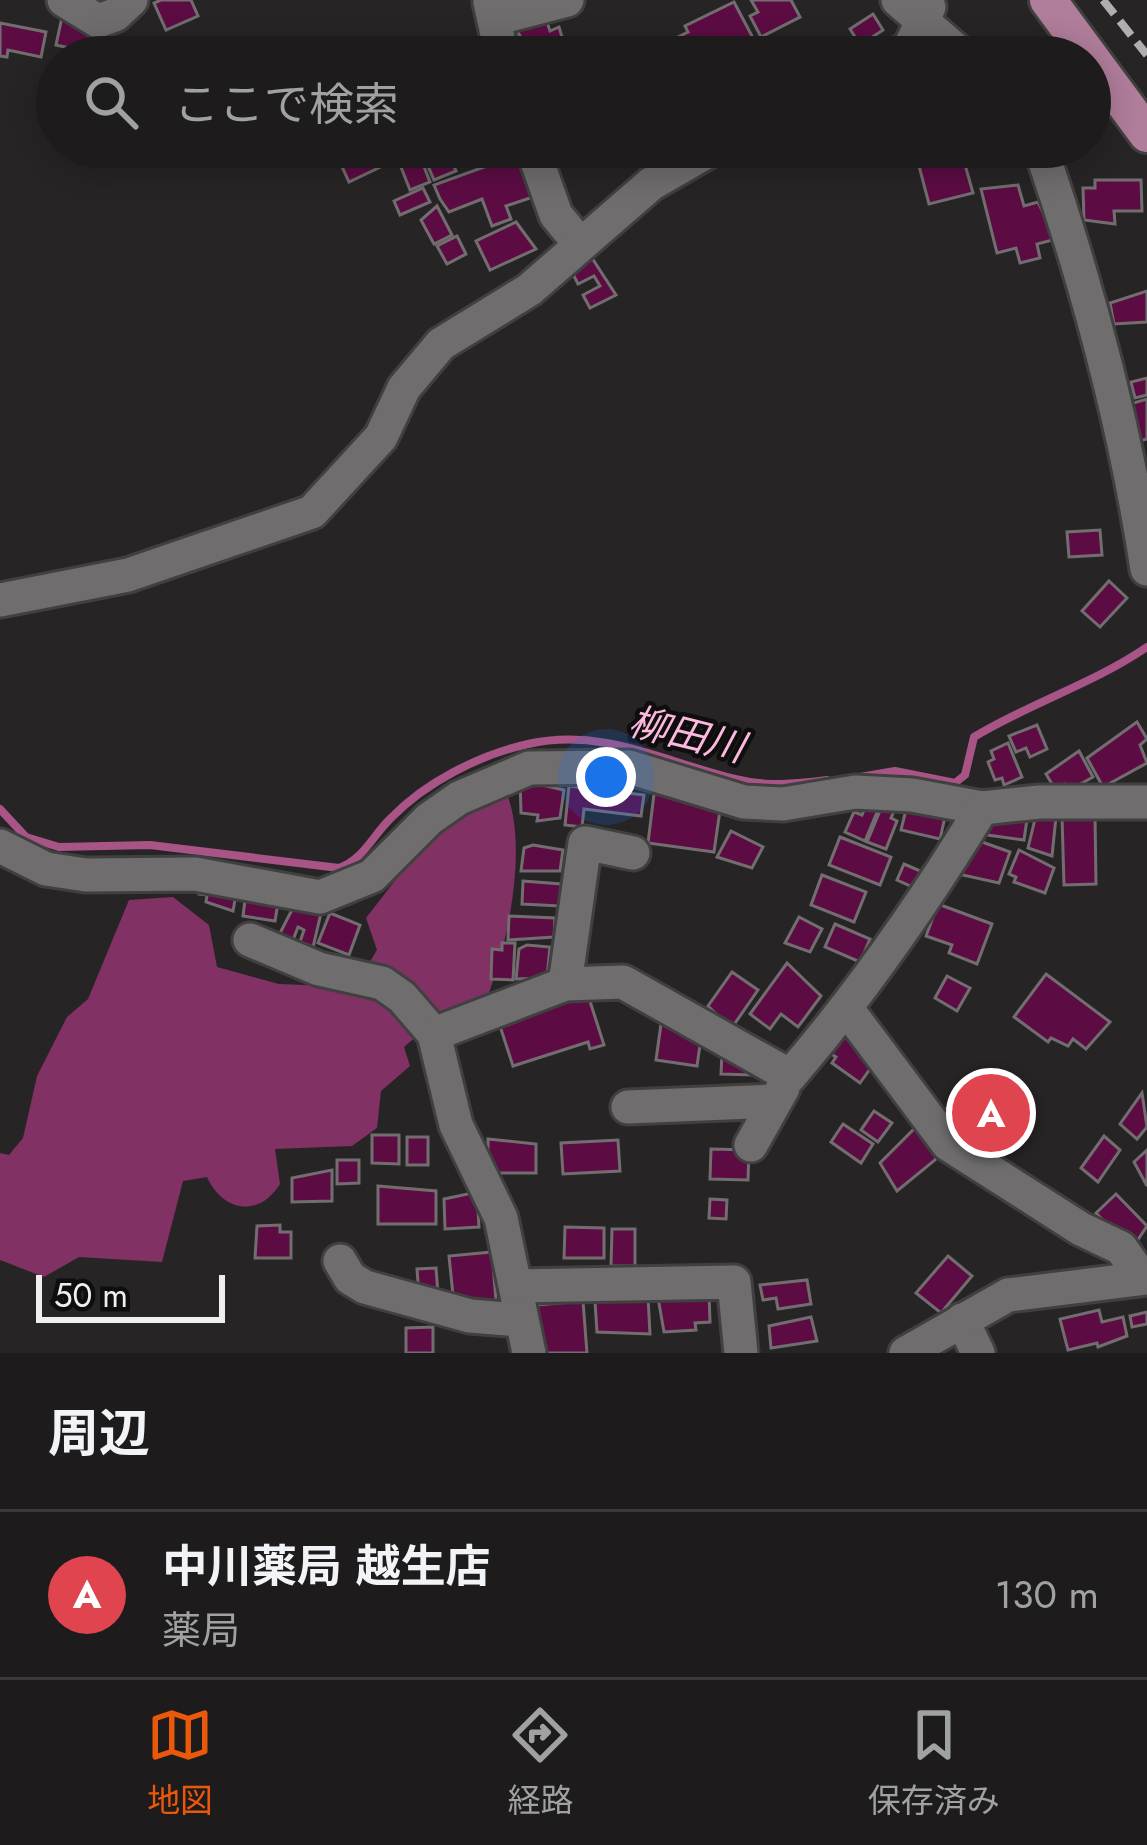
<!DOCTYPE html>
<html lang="ja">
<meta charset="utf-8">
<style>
body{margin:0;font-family:Jost,"Noto Sans JP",sans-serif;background:#2a2829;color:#f1f3f6}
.scale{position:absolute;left:36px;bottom:30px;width:189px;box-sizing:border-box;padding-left:12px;border:6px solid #f0eff0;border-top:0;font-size:33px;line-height:42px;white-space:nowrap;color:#f0eff0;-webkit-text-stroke:9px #0f0e0f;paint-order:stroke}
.you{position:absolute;left:606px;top:777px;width:42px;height:42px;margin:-30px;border:9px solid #fff;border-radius:50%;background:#1a73e8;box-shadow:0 0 0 18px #1a73e833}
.badge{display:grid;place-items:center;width:78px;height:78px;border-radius:50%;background:#ea580c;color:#fff;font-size:39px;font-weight:700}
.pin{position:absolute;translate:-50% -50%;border:6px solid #fff;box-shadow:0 3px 12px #0006}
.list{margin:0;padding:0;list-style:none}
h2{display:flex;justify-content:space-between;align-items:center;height:156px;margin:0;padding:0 48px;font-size:51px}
h2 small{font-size:39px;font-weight:400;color:#a0a1a3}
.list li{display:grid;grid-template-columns:78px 1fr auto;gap:36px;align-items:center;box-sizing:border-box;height:168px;padding:0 48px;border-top:3px solid #3b393b}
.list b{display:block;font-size:45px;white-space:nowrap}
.list p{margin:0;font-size:39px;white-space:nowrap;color:#a0a1a3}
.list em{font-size:39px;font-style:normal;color:#a0a1a3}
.icon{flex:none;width:66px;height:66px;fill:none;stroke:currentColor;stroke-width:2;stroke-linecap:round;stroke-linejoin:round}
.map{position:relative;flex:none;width:1147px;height:1353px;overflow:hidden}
.search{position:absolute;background:#1d1b1c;box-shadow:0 6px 30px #0003;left:36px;right:36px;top:36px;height:132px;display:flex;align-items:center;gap:30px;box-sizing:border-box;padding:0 42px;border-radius:66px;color:#a0a1a3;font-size:45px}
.sheet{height:324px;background:#1d1b1c}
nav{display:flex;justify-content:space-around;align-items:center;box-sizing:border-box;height:168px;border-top:3px solid #3b393b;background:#1d1b1c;font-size:33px;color:#a0a1a3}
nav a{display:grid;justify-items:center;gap:6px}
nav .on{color:#ea580c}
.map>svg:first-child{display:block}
</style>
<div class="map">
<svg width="1147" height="1353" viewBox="0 0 1147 1353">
<rect width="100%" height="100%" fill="#272426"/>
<!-- forest -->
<path fill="#813163" d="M507,794C529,850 506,956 482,1010L433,1022L404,1047L410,1066L381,1091L377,1128L352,1146L275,1149L280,1184C259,1218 223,1212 207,1177L183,1181L162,1262L79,1257L44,1277L0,1260V1153L9,1155L23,1138L37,1076L67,1017L88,999L129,900L173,897L209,925L217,967L279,984L355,987L377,950L366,918L417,852L453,817Z"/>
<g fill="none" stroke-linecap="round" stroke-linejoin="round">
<!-- stream -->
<g stroke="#a85486" stroke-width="8">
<path d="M860,777L895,771L955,783L965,775L974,737C1030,703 1093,684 1147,647"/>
<path d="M0,809L26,837L59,847L150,845L339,868C363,860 373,835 391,818C426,782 479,755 528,744C603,727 664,762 735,779C766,787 796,784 827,780"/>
</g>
</g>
<!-- building -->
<g fill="#5c0c43" stroke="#726e70" stroke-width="3">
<polygon points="161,0 191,0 198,16 166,30 154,3"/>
<polygon points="751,0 791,0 800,17 761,37 750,16 758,12"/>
<polygon points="734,2 753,38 683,57 674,39 688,32 685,26"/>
<polygon points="873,14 883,30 860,45 850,29"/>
<polygon points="62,17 96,25 89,52 56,45"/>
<polygon points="546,19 550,31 559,27 562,37 519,55 513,39 520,36 517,30"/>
<polygon points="0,23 46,32 41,57 8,50 7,57 0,56"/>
<polygon points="792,38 802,57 772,57 769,51"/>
<polygon points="460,45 464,57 431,56"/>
<polygon points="389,147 395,160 349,182 334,149"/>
<polygon points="420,147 446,147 456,171 434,180"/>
<polygon points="523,153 539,195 506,206 511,219 492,226 482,199 449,212 440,199 434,185"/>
<polygon points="419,154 430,182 410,190 399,162"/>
<polygon points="962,154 973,193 929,204 919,166"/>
<polygon points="1095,180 1141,180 1142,211 1114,211 1115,224 1084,220 1083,188 1095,188"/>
<polygon points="1018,185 1024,206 1038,202 1056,239 1037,244 1040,258 1020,263 1016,248 997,253 981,189"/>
<polygon points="423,188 430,202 400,215 394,201"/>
<polygon points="437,206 452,235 434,244 421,220"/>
<polygon points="516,222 536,249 490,270 476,241"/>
<polygon points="457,236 466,254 447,264 437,246"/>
<polygon points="592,258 616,295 590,308 583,295 600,286 594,276 578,284 571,270"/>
<polygon points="1147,291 1147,322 1114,324 1110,303"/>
<polygon points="1147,378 1147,395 1135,398 1131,382"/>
<polygon points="1147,399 1147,439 1140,441 1130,404"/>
<polygon points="1100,530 1102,555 1069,557 1067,532"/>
<polygon points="1109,581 1127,598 1100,627 1082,611"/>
<polygon points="1137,722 1147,739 1140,745 1147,763 1103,787 1087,758"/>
<polygon points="1037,725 1047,749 1030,757 1026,748 1016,752 1009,736"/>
<polygon points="1008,743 1022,777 1004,785 1002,778 995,780 988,762 994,759 991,751"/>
<polygon points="1079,751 1093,777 1068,791 1064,784 1055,789 1046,774"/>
<polygon points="520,780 564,790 560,818 537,821 538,815 521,813"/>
<polygon points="569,786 644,795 641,816 584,809 582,827 565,825"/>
<polygon points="654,794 721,803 714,852 648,843"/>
<polygon points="868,800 880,805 865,841 845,832 854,812 862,815"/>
<polygon points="908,802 945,817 940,839 901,830"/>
<polygon points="882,806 894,811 891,818 897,821 886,849 867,842"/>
<polygon points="1028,812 1024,840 980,834 987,819"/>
<polygon points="1036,815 1056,817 1052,856 1028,848"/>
<polygon points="1095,815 1096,884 1064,885 1062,816"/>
<polygon points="731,831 763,847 752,868 717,857"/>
<polygon points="840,837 891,857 880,885 829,865"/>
<polygon points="971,838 1010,852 999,883 958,874"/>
<polygon points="533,845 563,850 560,871 521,871 524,848"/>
<polygon points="1019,850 1054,868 1045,893 1014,882 1016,877 1009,874"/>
<polygon points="904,864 925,873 917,889 897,880"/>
<polygon points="822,875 866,892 854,922 811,905"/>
<polygon points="523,881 561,884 560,906 522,904"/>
<polygon points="201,882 237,889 233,911 206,902 207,895 199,894"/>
<polygon points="246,892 279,897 275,921 243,916"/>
<polygon points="297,900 322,909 313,947 300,942 304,930 298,927 293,940 279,935"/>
<polygon points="938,904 992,924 977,964 949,953 952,945 926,936"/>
<polygon points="330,913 360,925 349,955 318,943"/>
<polygon points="509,916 555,918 554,937 508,940"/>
<polygon points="799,917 822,929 810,952 785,943"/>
<polygon points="835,924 870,939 860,962 825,947"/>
<polygon points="502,943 515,943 513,980 491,979 492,949 502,950"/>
<polygon points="527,945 550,947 547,978 516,979 519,949"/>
<polygon points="787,963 821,996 798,1027 781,1014 770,1029 750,1014"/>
<polygon points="732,972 758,990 731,1029 708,1006"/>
<polygon points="1046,974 1110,1022 1086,1049 1073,1039 1068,1046 1051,1038 1048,1042 1014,1017"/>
<polygon points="947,976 970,988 957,1011 935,998"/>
<polygon points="588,995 604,1045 590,1049 588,1042 513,1066 499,1023"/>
<polygon points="661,1024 690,1028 701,1038 697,1066 656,1060"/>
<polygon points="844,1035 875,1062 860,1083 832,1063 836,1057 831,1054"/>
<polygon points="722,1053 753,1059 752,1075 721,1074"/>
<polygon points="959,1091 983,1108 968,1129 941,1117"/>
<polygon points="1142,1093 1147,1127 1137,1139 1120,1124"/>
<polygon points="874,1111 892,1123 878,1142 861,1130"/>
<polygon points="843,1124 873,1144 861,1163 831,1142"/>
<polygon points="916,1127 937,1153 935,1160 897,1191 880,1163"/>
<polygon points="372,1135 399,1135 399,1164 372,1163"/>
<polygon points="1104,1136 1120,1150 1098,1182 1081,1168"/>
<rect x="407" y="1137" width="21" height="28"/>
<polygon points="488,1139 536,1144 536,1173 488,1173"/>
<polygon points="618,1140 620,1171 563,1174 561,1143"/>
<polygon points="711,1149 749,1150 748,1180 710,1179"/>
<polygon points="1147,1150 1147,1186 1134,1162"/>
<polygon points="337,1160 359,1160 359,1183 337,1184"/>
<polygon points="332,1170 332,1201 292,1202 292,1178"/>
<polygon points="378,1186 436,1191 436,1224 378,1224"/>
<polygon points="477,1192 479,1227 445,1229 444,1199"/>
<polygon points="1116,1194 1147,1226 1135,1244 1119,1237 1096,1213"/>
<polygon points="710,1199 727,1200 726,1219 709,1218"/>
<polygon points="280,1225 280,1232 291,1232 291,1258 255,1258 257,1226"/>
<polygon points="565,1227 604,1228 604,1258 564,1258"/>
<polygon points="612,1229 635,1229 635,1266 611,1266"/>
<polygon points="492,1252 496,1301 454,1305 449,1256"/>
<polygon points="948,1256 972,1276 941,1313 916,1293"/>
<polygon points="436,1268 438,1294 419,1296 417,1269"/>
<polygon points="807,1280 811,1304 778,1309 776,1298 763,1300 760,1285"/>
<polygon points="657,1292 709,1293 710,1322 695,1323 696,1330 664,1332"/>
<polygon points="608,1295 648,1297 650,1334 597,1332 595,1302 609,1301"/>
<polygon points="583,1301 587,1353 540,1353 536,1305"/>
<polygon points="1099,1310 1102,1322 1123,1317 1127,1336 1098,1347 1097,1343 1068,1350 1060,1319"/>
<polygon points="1147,1312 1147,1324 1132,1327 1130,1316"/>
<polygon points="811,1317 817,1341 771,1348 769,1326"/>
<polygon points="433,1327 433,1353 406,1353 406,1328"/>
</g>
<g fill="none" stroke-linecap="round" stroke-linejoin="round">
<!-- minor casing -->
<g stroke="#414040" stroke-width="39">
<g id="minor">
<polyline points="64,0 98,21 115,15 131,0"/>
<polyline points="898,0 964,57"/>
<polyline points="490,2 502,57"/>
<polyline points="494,19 567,0"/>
<polyline points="891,57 909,49 929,7"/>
<polyline points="532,147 556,215 580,244"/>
<path d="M1040,147C1088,286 1125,424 1147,569"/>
<polyline points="0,600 128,575 312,512 381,437 404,388 441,344 529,290 651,184 715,147"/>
<polyline points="0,846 46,869 86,875 195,874 320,897 372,876 429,819 459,798 529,768 629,767 744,802 783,804 855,792 912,795 982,808"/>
<polyline points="250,940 319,969 382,983 402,997 434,1034 456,1125 501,1218 529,1353"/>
<polyline points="565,984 585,843 633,853"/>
<polyline points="847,1009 948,1144 1081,1229 1121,1248 1142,1278"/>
<path d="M434,1034L565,984L623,982L790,1076C862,992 924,903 982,808L1039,802H1147"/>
<polyline points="628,1107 774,1101"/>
<polyline points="751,1145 783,1088"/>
<polyline points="340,1261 350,1278 365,1287 470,1316 520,1320"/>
<polyline points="516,1286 734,1282 741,1353"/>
<polyline points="962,1320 978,1353"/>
<polyline points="906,1353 1008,1295 1147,1278"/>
</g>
</g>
<!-- major casing -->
<g stroke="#414040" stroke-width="42">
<polyline id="major" points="1048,0 1147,134"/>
</g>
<!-- minor -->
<use href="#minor" stroke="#706d6e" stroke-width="33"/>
<!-- major -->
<use href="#major" stroke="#b07d9a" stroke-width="36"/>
<!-- rail -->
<polyline stroke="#b0aeb0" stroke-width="8" stroke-dasharray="18 9" stroke-linecap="butt" points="1103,0 1147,55"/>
</g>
<g text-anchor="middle" stroke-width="9" stroke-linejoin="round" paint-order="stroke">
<!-- water labels -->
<g font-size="39" font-style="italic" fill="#fdb8de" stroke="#0f0e0f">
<text transform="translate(687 734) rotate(14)" y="14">柳田川</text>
</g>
</g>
</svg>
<div class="scale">50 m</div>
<div class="you"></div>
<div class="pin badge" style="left:991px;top:1113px;background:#e0444e">A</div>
<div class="search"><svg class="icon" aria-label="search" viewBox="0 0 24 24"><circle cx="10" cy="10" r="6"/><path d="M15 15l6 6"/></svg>ここで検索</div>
</div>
<section class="sheet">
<h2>周辺<small></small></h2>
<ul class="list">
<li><span class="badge" style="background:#e0444e">A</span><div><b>中川薬局 越生店</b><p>薬局</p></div><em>130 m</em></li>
</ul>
</section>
<nav>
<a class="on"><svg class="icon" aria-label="map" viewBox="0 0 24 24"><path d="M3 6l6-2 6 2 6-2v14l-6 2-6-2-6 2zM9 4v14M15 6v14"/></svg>地図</a>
<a><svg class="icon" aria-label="directions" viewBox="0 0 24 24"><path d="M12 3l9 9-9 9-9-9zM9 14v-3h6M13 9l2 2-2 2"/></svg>経路</a>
<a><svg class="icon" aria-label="saved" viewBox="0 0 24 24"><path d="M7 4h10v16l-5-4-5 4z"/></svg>保存済み</a>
</nav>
